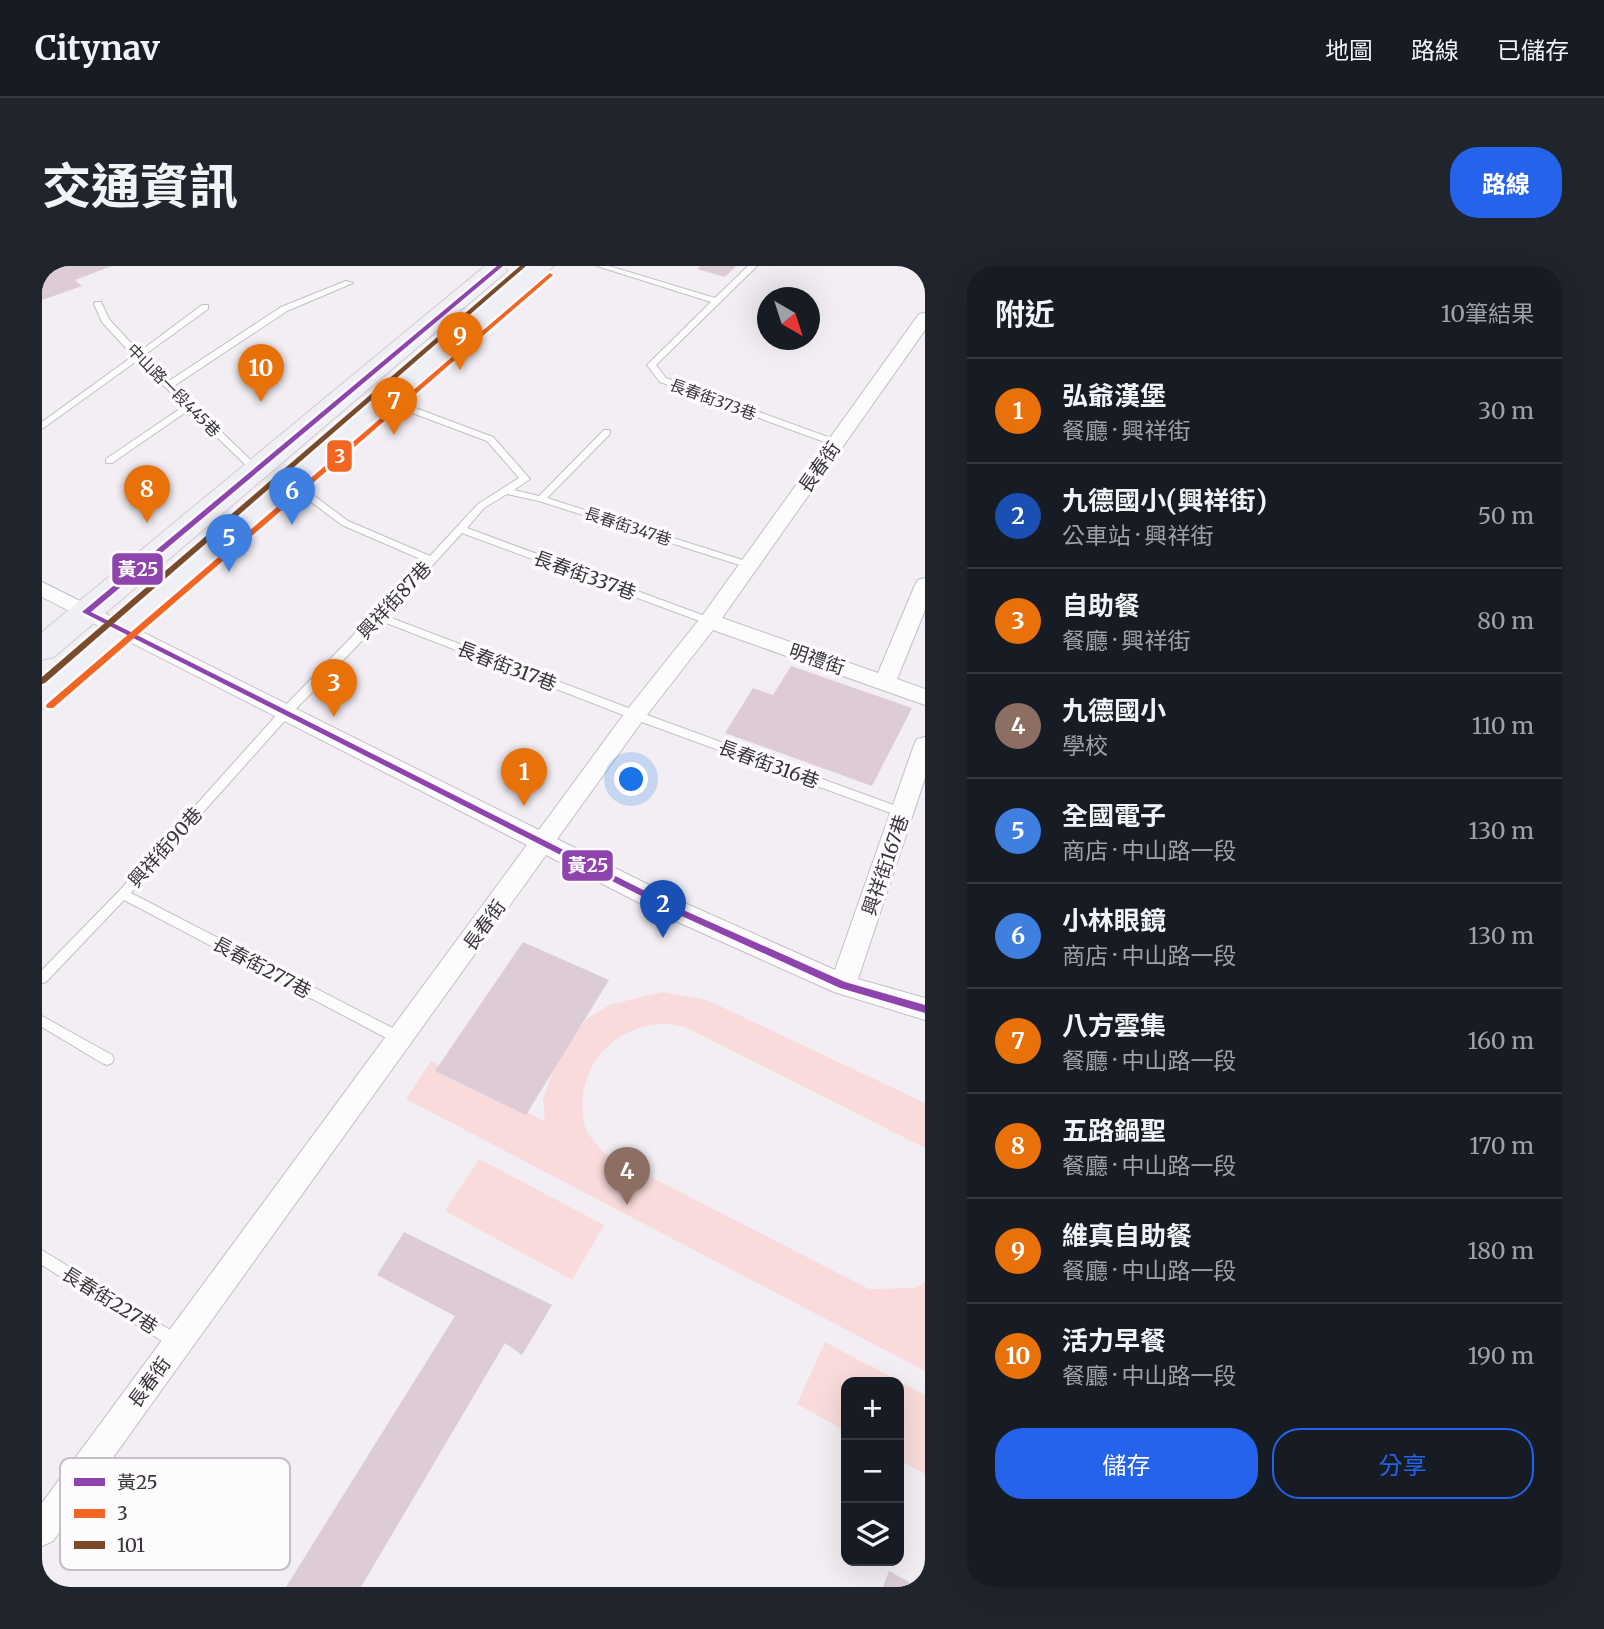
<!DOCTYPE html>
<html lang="zh-TW">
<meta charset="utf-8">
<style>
body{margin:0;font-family:Merriweather,"Noto Sans TC",serif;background:#20242c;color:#f1f3f6}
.controls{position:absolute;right:21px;bottom:21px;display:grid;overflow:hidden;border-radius:14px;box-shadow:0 7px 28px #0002}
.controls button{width:63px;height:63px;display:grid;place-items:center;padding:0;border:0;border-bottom:2px solid #363941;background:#171b24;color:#f1f3f6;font:35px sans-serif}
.compass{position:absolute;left:715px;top:21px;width:63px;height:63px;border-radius:50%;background:#171b24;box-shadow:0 7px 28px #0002;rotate:141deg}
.you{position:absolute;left:590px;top:514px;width:24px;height:24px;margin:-18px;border:5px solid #fff;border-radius:50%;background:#1a73e8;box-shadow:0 0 0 10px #1a73e833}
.badge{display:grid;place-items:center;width:46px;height:46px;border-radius:50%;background:#2563eb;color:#fff;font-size:23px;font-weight:700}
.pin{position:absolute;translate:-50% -58px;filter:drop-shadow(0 2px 4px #0008)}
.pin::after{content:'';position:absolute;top:37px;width:24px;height:21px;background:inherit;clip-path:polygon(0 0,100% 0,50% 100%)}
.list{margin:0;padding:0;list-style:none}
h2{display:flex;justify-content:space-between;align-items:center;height:91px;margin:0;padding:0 28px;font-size:30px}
h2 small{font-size:23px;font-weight:400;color:#9ea1a6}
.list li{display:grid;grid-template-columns:46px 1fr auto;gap:21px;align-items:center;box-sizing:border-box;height:105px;padding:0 28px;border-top:2px solid #363941}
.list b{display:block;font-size:26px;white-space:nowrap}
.list p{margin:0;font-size:23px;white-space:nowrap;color:#9ea1a6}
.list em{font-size:23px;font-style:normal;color:#9ea1a6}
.actions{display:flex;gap:14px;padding:21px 28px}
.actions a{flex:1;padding:16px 0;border:2px solid #2563eb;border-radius:28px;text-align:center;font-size:24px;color:#2563eb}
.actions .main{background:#2563eb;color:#fff}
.icon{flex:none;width:38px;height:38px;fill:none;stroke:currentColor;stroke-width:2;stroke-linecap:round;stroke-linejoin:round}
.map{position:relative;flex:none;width:883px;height:1321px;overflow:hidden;border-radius:28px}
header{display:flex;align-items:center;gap:42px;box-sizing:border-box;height:98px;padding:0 35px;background:#171b24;border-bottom:2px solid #363941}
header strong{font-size:33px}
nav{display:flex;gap:38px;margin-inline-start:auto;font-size:24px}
.intro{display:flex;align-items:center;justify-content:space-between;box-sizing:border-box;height:168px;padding:0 42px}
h1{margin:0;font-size:49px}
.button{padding:18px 32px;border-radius:28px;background:#2563eb;color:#fff;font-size:24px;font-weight:700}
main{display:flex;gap:42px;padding:0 42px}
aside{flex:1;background:#171b24;border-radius:28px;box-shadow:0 7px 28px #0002}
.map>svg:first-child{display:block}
</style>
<header>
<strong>Citynav</strong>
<nav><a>地圖</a><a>路線</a><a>已儲存</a></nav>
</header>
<div class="intro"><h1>交通資訊</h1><a class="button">路線</a></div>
<main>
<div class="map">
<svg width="883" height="1321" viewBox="0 0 883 1321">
<rect width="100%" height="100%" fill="#f2eef4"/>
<!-- green -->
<g fill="#f9dbdb">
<path d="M620,726L665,734L883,837V882L645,762C637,760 627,757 618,758C565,762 530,809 543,861C546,870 557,880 562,887L827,1023L874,1022L883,1016V1105L364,833L389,795L503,856L501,833L519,784L545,753L567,739Z"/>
<polygon points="437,893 562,959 530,1014 403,945"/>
<polygon points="783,1076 883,1129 883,1208 857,1194 857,1116 804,1116 804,1165 755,1138"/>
</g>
<!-- building -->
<g fill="#ddccd6">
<polygon points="6,0 70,0 33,14 40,20 0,34 0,2"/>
<polygon points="658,0 694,0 683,11 655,3"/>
<polygon points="749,400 870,442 830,520 683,467 711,422 731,429"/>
<polygon points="481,676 567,714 484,849 393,805"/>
<polygon points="362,966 510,1039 480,1089 463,1077 319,1321 244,1321 413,1050 335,1009"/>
<polygon points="847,1305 876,1321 841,1321"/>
</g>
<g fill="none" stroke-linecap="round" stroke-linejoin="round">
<!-- lane casing -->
<g stroke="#c3c0c4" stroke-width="2">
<g id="lane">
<polygon points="555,0 567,0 673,32 706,0 715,0 614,99 624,112 797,175 797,179 791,179 618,116 605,99 669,36"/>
<polygon points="304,15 311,17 245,45 132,120 218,203 218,207 212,207 147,144 70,197 64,197 64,193 142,140 96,94 0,163 0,156 91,90 60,56 52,38 53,36 59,36 67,53 97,86 160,39 166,39 166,43 101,90 127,115 239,41"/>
<polygon points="344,131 451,171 488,213 472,224 497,230 562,164 568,164 568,168 505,232 710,297 712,299 710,301 704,301 497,235 465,228 442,242 425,262 671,353 671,357 663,357 420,267 344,350 597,446 865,544 867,547 865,550 857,550 589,452 339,355 247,450 89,627 364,769 365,773 364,777 359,778 354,777 82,634 4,716 0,717 0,704 77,625 239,444 383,295 300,259 245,218 245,214 251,214 306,255 388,290 436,238 477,212 445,175 341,136 341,132"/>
<polygon points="0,750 70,789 72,793 70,797 65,799 60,797 0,761"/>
<polygon points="0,984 141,1072 143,1077 141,1082 136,1084 131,1082 0,999"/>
</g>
</g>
<!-- street casing -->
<g stroke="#c3c0c4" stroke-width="2">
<polygon id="street" points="883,47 883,64 680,352 836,407 873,319 876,314 883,312 883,344 855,413 883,423 883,439 671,364 601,454 515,573 645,638 793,704 872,479 875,473 883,471 883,512 816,713 883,732 883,754 792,726 627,652 504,589 11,1275 0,1280 0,1237 485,579 0,331 0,316 497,564 585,444 660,350 877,48"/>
</g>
<!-- primary casing -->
<g stroke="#cfcdd0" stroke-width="2">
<g id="primary">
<polygon points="443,0 461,0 465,5 12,391 0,394 0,366"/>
<polygon points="485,0 512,0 12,439 0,443 0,412"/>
</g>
</g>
<!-- lane -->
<use href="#lane" fill="#fdfcfd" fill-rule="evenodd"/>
<!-- street -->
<use href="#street" fill="#fdfcfd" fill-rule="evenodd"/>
<!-- primary -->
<use href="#primary" fill="#efeff5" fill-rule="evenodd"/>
<!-- bus-1 casing -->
<g stroke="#fefbff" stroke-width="5">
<polygon id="bus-1" points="455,0 461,0 49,346 639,643 803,716 883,739 883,747 798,722 633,647 40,346"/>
</g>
<!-- bus-2 casing -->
<g stroke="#fefbff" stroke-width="5">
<polygon id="bus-2" points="508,7 511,9 510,10 11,442 5,442 4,440 5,438"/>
</g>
<!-- bus-3 casing -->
<g stroke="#fefbff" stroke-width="5">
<polygon id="bus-3" points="478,0 484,0 3,417 0,418 0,411"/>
</g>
<!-- bus-1 -->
<use href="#bus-1" fill="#8e44ad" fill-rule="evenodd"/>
<!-- bus-2 -->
<use href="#bus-2" fill="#f26522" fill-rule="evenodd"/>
<!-- bus-3 -->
<use href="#bus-3" fill="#7a4b2a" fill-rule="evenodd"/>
</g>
<g text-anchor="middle" stroke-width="7" stroke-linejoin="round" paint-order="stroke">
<!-- far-street labels -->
<g font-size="16" fill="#39363a" stroke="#fefbff">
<text transform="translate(132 124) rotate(45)" y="6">中山路一段445巷</text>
<text transform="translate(671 133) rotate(20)" y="6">長春街373巷</text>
<text transform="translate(586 260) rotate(18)" y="6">長春街347巷</text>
</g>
<!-- street labels -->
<g font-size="19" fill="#39363a" stroke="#fefbff">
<text transform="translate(777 201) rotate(-55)" y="7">長春街</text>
<text transform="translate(543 309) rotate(20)" y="7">長春街337巷</text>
<text transform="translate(352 334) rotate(-47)" y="7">興祥街87巷</text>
<text transform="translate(775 393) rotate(19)" y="7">明禮街</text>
<text transform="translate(465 400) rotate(21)" y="7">長春街317巷</text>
<text transform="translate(727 498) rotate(20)" y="7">長春街316巷</text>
<text transform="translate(123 581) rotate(-48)" y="7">興祥街90巷</text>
<text transform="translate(843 599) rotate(-71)" y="7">興祥街167巷</text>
<text transform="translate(442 659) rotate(-54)" y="7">長春街</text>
<text transform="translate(220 701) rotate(28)" y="7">長春街277巷</text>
<text transform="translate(68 1034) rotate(32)" y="7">長春街227巷</text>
<text transform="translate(107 1116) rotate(-54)" y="7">長春街</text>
</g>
</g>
<!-- legend -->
<rect x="18" y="1192" width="230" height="112" rx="10" fill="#fefbff" stroke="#c3c0c4" stroke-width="2"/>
<rect x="32" y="1212" width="31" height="8" fill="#8e44ad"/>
<rect x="32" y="1243" width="31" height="9" fill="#f26522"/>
<rect x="32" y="1275" width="31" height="8" fill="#7a4b2a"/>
<g font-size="19" fill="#39363a">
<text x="75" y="1223">黃25</text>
<text x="75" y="1254">3</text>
<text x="75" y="1286">101</text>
</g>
<g stroke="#fefbff" stroke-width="2.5">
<rect x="284" y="173" width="27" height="34" rx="7" fill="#f26522"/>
<rect x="69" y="286" width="53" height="34" rx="7" fill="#8e44ad"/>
<rect x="519" y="583" width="53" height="33" rx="7" fill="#8e44ad"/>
</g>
<g font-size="19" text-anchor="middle" font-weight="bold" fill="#fff">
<text x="298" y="197">3</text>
<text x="96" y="310">黃25</text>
<text x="546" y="606">黃25</text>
</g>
</svg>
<div class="controls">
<button>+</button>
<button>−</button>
<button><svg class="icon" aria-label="layers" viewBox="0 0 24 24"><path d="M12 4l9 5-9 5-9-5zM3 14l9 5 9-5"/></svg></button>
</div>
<svg class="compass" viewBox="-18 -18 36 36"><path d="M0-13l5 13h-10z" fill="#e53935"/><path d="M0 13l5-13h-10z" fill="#9ea1a6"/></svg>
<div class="you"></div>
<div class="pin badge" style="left:482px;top:540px;background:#e8710a">1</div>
<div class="pin badge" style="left:621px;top:672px;background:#1a4fb4">2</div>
<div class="pin badge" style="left:292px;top:451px;background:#e8710a">3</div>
<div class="pin badge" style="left:585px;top:939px;background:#8d6e63">4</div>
<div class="pin badge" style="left:187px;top:306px;background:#3f7fe0">5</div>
<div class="pin badge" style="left:250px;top:259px;background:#3f7fe0">6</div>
<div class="pin badge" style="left:352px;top:169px;background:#e8710a">7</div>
<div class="pin badge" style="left:105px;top:257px;background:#e8710a">8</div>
<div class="pin badge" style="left:418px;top:104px;background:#e8710a">9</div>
<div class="pin badge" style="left:219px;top:136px;background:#e8710a">10</div>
</div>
<aside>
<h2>附近<small>10筆結果</small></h2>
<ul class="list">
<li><span class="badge" style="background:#e8710a">1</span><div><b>弘爺漢堡</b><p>餐廳 · 興祥街</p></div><em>30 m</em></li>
<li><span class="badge" style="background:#1a4fb4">2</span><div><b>九德國小(興祥街)</b><p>公車站 · 興祥街</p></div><em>50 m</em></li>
<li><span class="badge" style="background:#e8710a">3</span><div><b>自助餐</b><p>餐廳 · 興祥街</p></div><em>80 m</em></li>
<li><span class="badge" style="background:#8d6e63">4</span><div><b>九德國小</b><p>學校</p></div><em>110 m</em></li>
<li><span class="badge" style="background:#3f7fe0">5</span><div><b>全國電子</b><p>商店 · 中山路一段</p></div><em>130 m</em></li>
<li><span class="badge" style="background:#3f7fe0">6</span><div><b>小林眼鏡</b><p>商店 · 中山路一段</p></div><em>130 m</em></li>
<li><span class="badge" style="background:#e8710a">7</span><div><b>八方雲集</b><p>餐廳 · 中山路一段</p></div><em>160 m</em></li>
<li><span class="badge" style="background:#e8710a">8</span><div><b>五路鍋聖</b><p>餐廳 · 中山路一段</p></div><em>170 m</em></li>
<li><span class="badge" style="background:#e8710a">9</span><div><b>維真自助餐</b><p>餐廳 · 中山路一段</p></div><em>180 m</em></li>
<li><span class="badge" style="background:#e8710a">10</span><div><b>活力早餐</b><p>餐廳 · 中山路一段</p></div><em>190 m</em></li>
</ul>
<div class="actions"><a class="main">儲存</a><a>分享</a></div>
</aside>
</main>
